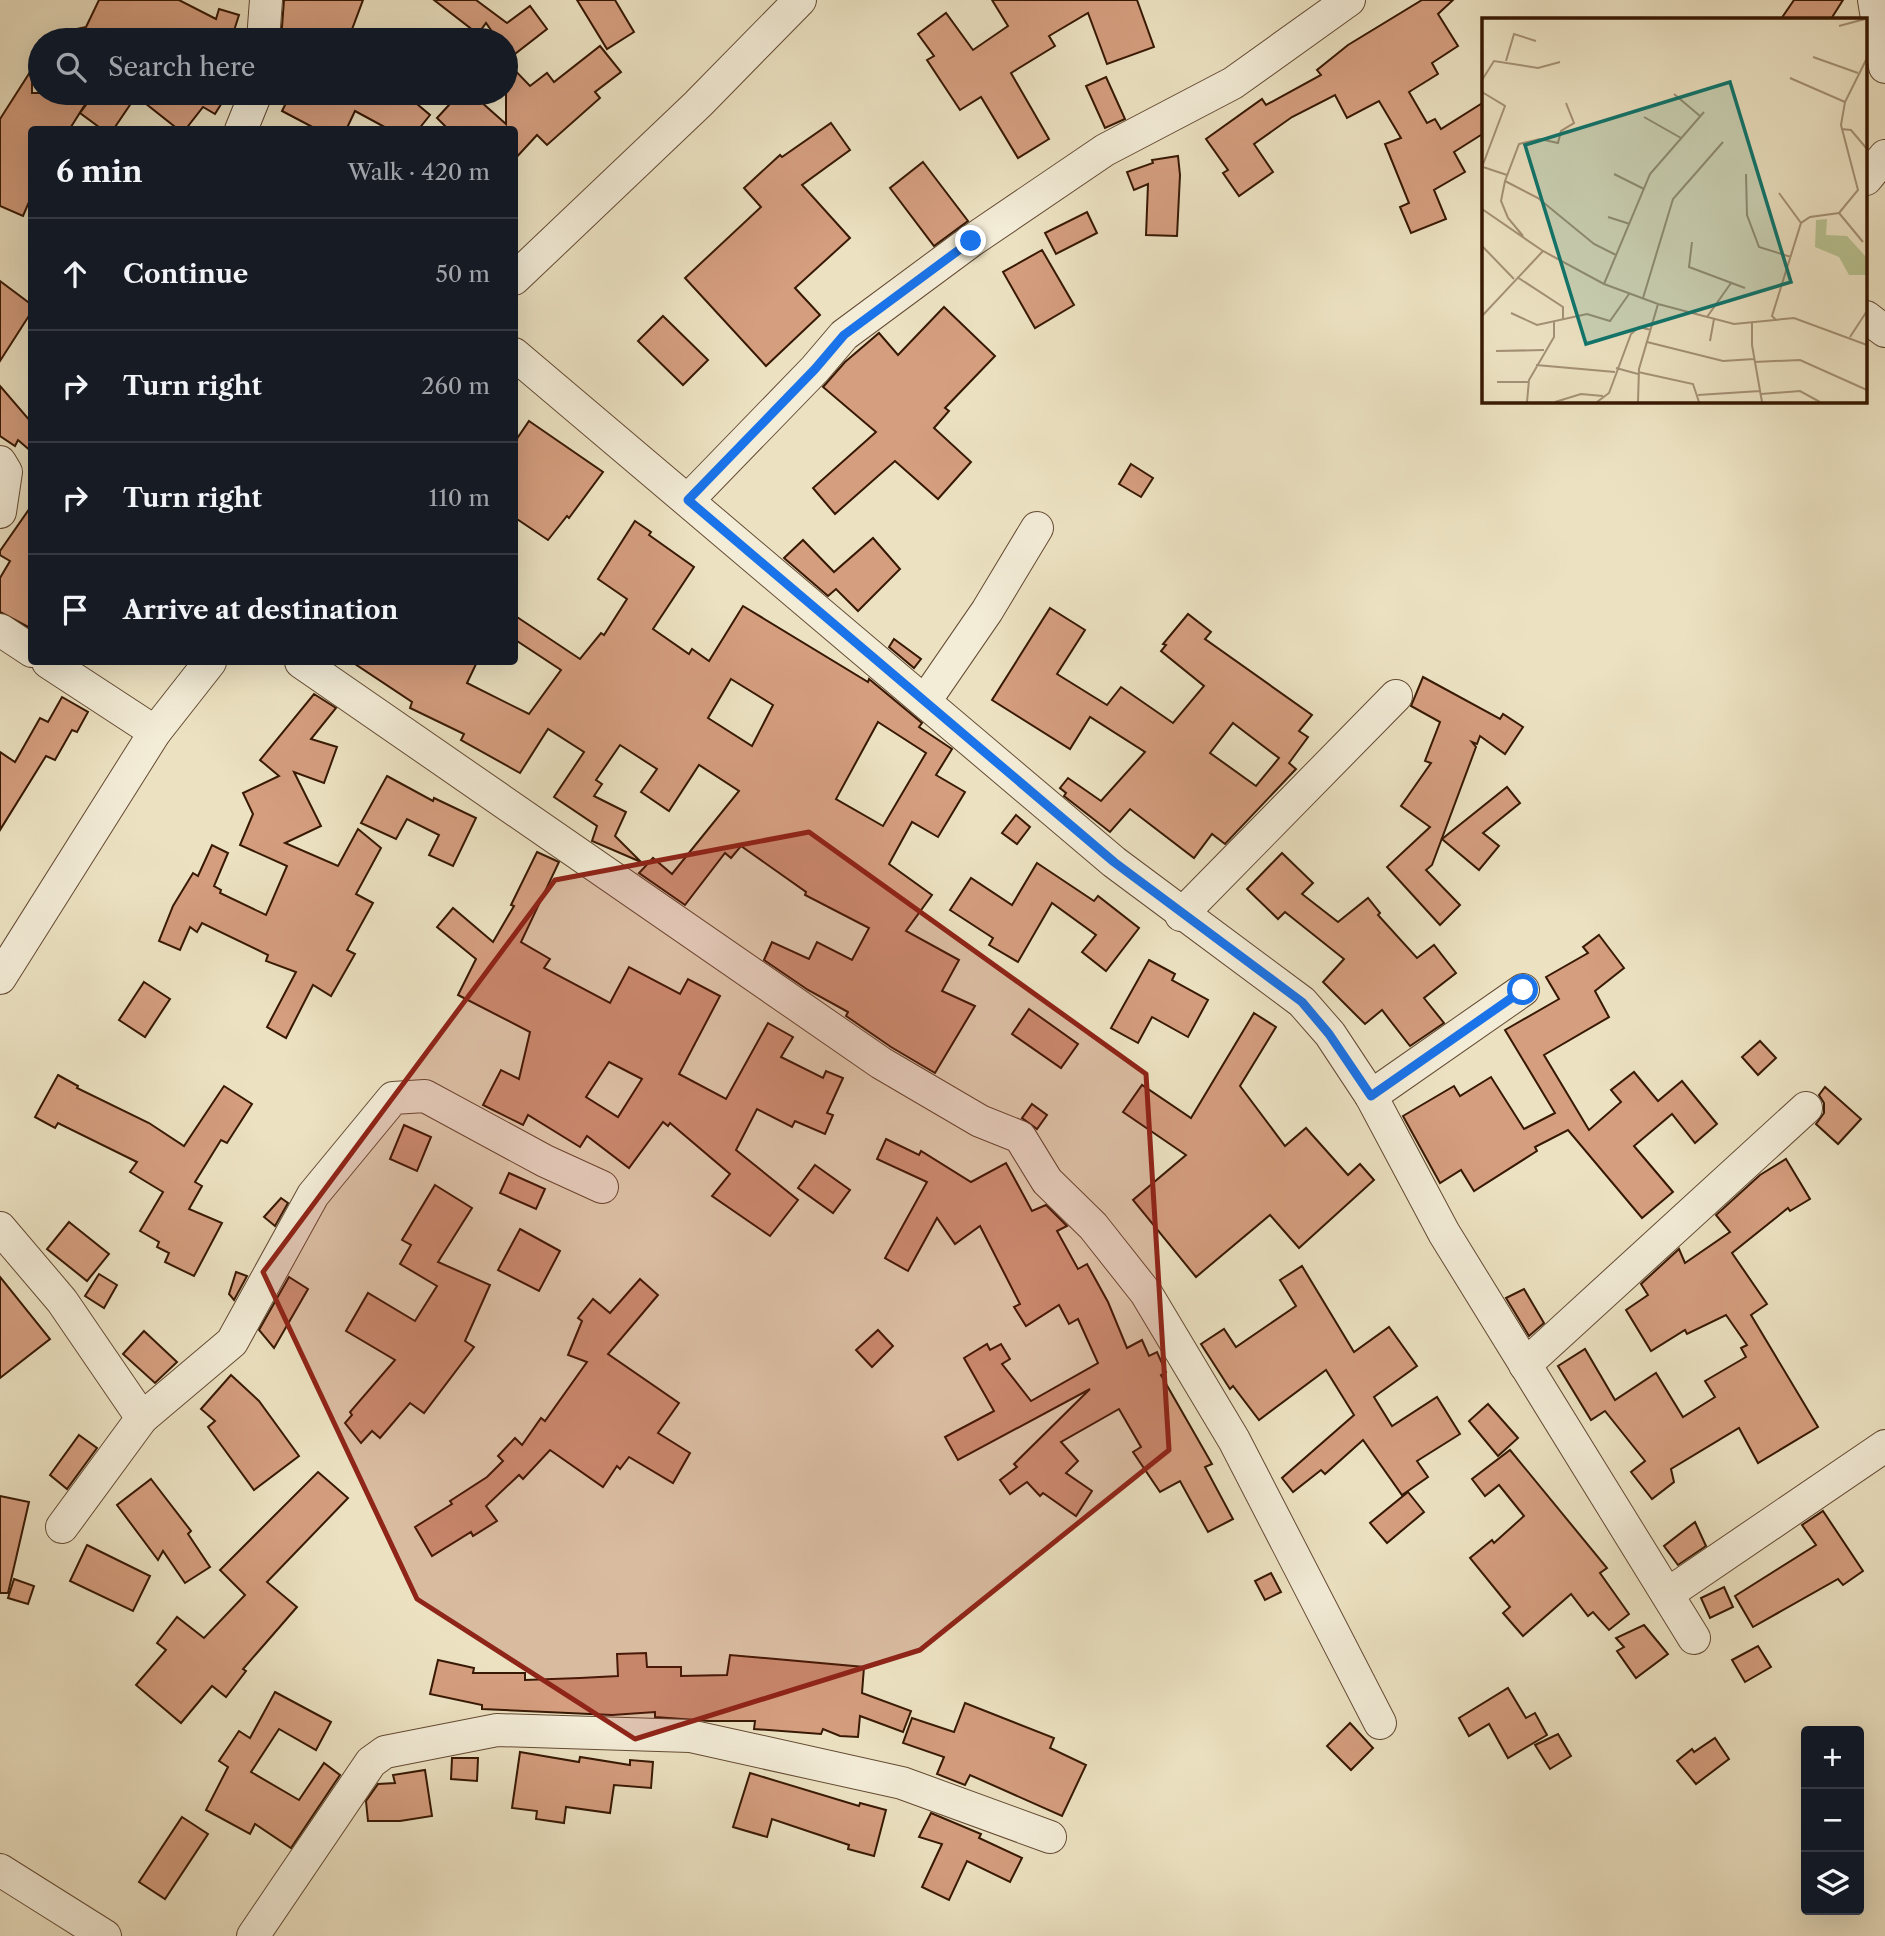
<!DOCTYPE html>
<meta charset="utf-8">
<style>
body{margin:0;font-family:"Libre Caslon Text",serif;background:#242831;color:#f1f3f6}
.controls{position:absolute;right:21px;bottom:21px;display:grid;overflow:hidden;border-radius:7px;box-shadow:0 7px 28px #0002}
.controls button{width:63px;height:63px;display:grid;place-items:center;padding:0;border:0;border-bottom:2px solid #363941;background:#171b24;color:#f1f3f6;font:35px sans-serif}
.stop{position:absolute;width:21px;height:21px;margin:-16px;border:5px solid #1a73e8;border-radius:50%;background:#fff}
.stop.end{background:#1a73e8;border-color:#fff;box-shadow:0 2px 7px #0008}
.list{margin:0;padding:0;list-style:none}
h2{display:flex;justify-content:space-between;align-items:center;height:91px;margin:0;padding:0 28px;font-size:30px}
h2 small{font-size:23px;font-weight:400;color:#9ea1a6}
.list li{display:grid;grid-template-columns:46px 1fr auto;gap:21px;align-items:center;box-sizing:border-box;height:112px;padding:0 28px;border-top:2px solid #363941}
.list b{display:block;font-size:26px;white-space:nowrap}
.list em{font-size:23px;font-style:normal;color:#9ea1a6}
.icon{flex:none;width:38px;height:38px;fill:none;stroke:currentColor;stroke-width:2;stroke-linecap:round;stroke-linejoin:round}
.map{position:relative;flex:none;width:1885px;height:1936px;overflow:hidden}
.search{position:absolute;background:#171b24;box-shadow:0 7px 28px #0002;left:28px;top:28px;width:490px;height:77px;display:flex;align-items:center;gap:18px;box-sizing:border-box;padding:0 24px;border-radius:38px;color:#9ea1a6;font-size:26px}
.panel{position:absolute;background:#171b24;box-shadow:0 7px 28px #0002;left:28px;top:126px;width:490px;height:539px;border-radius:7px}
.map>svg:first-child{display:block}
</style>
<div class="map">
<svg width="1885" height="1936" viewBox="0 0 1885 1936">
<rect width="100%" height="100%" fill="#ece2c2"/>
<filter id="stains"><feTurbulence type="fractalNoise" baseFrequency=".00286" numOctaves="4"/><feColorMatrix values="0 0 0 0 .2 0 0 0 0 .09 0 0 0 0 .02 0 0 0 .5 -.17"/></filter>
<radialGradient id="worn" r=".72"><stop offset=".6" stop-color="#630" stop-opacity="0"/><stop offset="1" stop-color="#630" stop-opacity=".3"/></radialGradient>
<!-- building -->
<g fill="#d59e7f" stroke="#371803" stroke-width="2" fill-rule="evenodd">
<polygon points="99,0 179,0 216,19 219,9 239,15 231,40 63,40 62,32 86,27"/>
<polygon points="284,0 363,0 348,40 281,40"/>
<polygon points="434,0 476,0 507,23 530,6 547,29 511,57 506,50 506,40 498,40 486,23 478,34"/>
<polygon points="577,0 615,0 634,32 607,49"/>
<polygon points="992,0 1137,0 1154,47 1107,64 1088,13 1049,36 1055,46 1011,73 1049,139 1018,158 981,97 960,110 927,60 934,56 918,34 946,13 973,50 1008,26"/>
<polygon points="1422,0 1453,0 1438,14 1458,46 1432,63 1438,74 1409,92 1427,123 1435,119 1441,129 1484,102 1484,133 1454,152 1465,172 1434,190 1446,219 1411,233 1400,207 1409,203 1385,144 1401,138 1379,101 1347,118 1335,95 1292,117 1254,144 1273,172 1239,196 1223,173 1228,170 1206,139 1262,99 1266,105 1321,75 1317,70 1348,45"/>
<polygon points="1794,0 1843,0 1831,19 1781,19"/>
<polygon points="600,46 621,72 595,92 600,98 547,145 537,135 514,160 514,130 449,130 437,118 460,93 471,93 506,124 506,61 530,86 547,73 554,82"/>
<polygon points="32,69 32,93 44,93 53,99 57,93 71,93 86,103 69,130 32,130 32,195 23,216 0,206 0,119"/>
<polygon points="1106,77 1125,119 1105,128 1086,86"/>
<polygon points="95,93 228,93 215,114 203,107 185,130 179,130 136,96 113,130 103,130 80,113"/>
<polygon points="291,93 404,93 430,115 418,130 390,130 355,111 346,130 318,130 282,111"/>
<polygon points="831,123 850,150 802,185 850,238 795,288 820,315 766,366 685,278 761,207 744,188 780,155 782,157"/>
<polygon points="1178,156 1180,175 1177,236 1146,235 1148,184 1134,190 1127,172 1153,163 1152,160"/>
<polygon points="923,162 968,221 934,246 890,188"/>
<polygon points="1087,212 1097,233 1056,254 1045,233"/>
<polygon points="1042,250 1074,305 1035,328 1003,272"/>
<polygon points="0,281 32,305 32,311 0,361"/>
<polygon points="944,307 995,356 945,408 949,411 934,428 971,462 938,499 895,461 835,514 813,488 876,432 823,387 845,362 879,333 898,355"/>
<polygon points="663,316 708,360 683,385 638,341"/>
<polygon points="0,386 32,423 32,452 18,440 15,446 0,436"/>
<polygon points="529,421 603,472 569,518 567,516 548,540 514,517 514,443"/>
<polygon points="1131,464 1153,478 1141,497 1119,484"/>
<polygon points="32,505 32,629 0,612 0,578 10,561 0,555 0,551"/>
<path d="M635,521L651,532L649,535L694,567L653,629L689,654L692,649L709,661L743,606L868,682L869,679L922,723L919,727L952,749L936,775L965,792L938,837L912,822L889,864L932,895L906,931L959,960L942,991L975,1006L935,1073L891,1047L846,1016L848,1012L808,990L764,960L772,942L809,959L817,942L852,960L869,928L805,895L806,892L741,846L731,858L725,853L685,905L639,873L653,858L672,874L739,791L699,765L669,811L641,792L657,769L620,745L596,780L602,784L594,796L626,812L615,836L641,862L592,841L597,826L554,797L584,752L548,729L520,773L461,740L464,734L410,708L412,702L352,662H477L467,683L529,714L561,670L514,639V615L580,659L601,633L604,635L627,599L598,579ZM731,679L773,705L752,746L708,718ZM878,722L926,753L883,826L836,799Z"/>
<polygon points="873,538 900,569 858,611 836,589 828,596 784,558 803,540 834,572"/>
<path d="M1050,608L1085,630L1057,674L1107,705L1121,687L1173,723L1204,686L1161,651L1166,645L1163,644L1188,614L1211,632L1205,639L1312,715L1299,731L1308,737L1289,763L1296,769L1225,844L1212,834L1194,858L1130,809L1110,832L1064,796L1066,793L1060,788L1068,778L1101,801L1145,752L1090,717L1070,749L992,700ZM1233,723L1279,758L1256,786L1210,753Z"/>
<polygon points="894,639 921,659 914,668 889,647"/>
<polygon points="1423,677 1500,719 1503,714 1523,727 1505,754 1480,736 1477,744 1472,742 1476,747 1432,865 1426,870 1460,905 1440,925 1387,867 1430,827 1401,806 1431,763 1425,761 1440,722 1411,706"/>
<polygon points="314,694 336,708 311,739 337,747 324,783 294,772 321,826 285,843 338,866 358,829 381,848 356,894 373,903 347,950 355,954 331,996 313,985 286,1038 267,1027 296,972 266,961 268,955 202,923 197,932 190,927 180,950 159,941 173,906 193,873 198,876 212,845 228,853 214,886 221,890 220,893 266,915 287,866 240,845 253,814 243,793 279,776 260,760"/>
<polygon points="62,697 88,712 77,732 72,730 55,760 46,756 0,830 0,752 15,762 40,718 48,722"/>
<polygon points="387,776 433,801 434,798 476,818 453,866 429,855 439,835 407,819 396,839 361,823"/>
<polygon points="1507,787 1520,803 1483,833 1499,846 1479,870 1442,839"/>
<polygon points="1016,815 1030,827 1017,844 1002,833"/>
<path d="M537,852L559,862L521,942L550,959L544,968L610,1003L629,967L680,994L688,979L720,996L679,1074L726,1099L768,1023L793,1037L781,1057L823,1078L826,1071L843,1078L827,1113L833,1115L825,1134L795,1121L792,1127L757,1109L736,1150L798,1200L770,1236L712,1196L730,1174L670,1123L668,1126L663,1122L629,1168L587,1136L580,1147L528,1115L523,1125L483,1105L501,1070L519,1079L530,1032L458,995L476,959L437,927L453,908L493,942L514,906L511,905ZM609,1062L642,1079L618,1117L586,1097Z"/>
<polygon points="1282,853 1313,883 1302,894 1338,922 1368,898 1380,913 1378,915 1417,958 1434,945 1456,973 1424,998 1444,1023 1410,1046 1382,1010 1365,1024 1323,982 1344,959 1285,912 1278,919 1247,889"/>
<polygon points="1037,863 1094,901 1098,896 1139,928 1106,971 1082,952 1096,935 1052,903 1018,962 989,945 993,938 950,910 971,878 1012,905"/>
<polygon points="1599,935 1624,968 1595,991 1609,1017 1544,1055 1589,1130 1621,1102 1611,1090 1634,1072 1658,1101 1682,1081 1717,1124 1695,1143 1672,1114 1634,1146 1673,1192 1642,1218 1568,1130 1535,1147 1537,1151 1474,1191 1461,1170 1440,1183 1403,1116 1454,1086 1460,1096 1491,1077 1524,1129 1555,1113 1505,1030 1559,999 1546,977 1588,953 1583,947"/>
<polygon points="1149,960 1175,974 1172,980 1208,1000 1188,1037 1152,1017 1138,1043 1111,1028"/>
<polygon points="144,982 170,999 145,1037 119,1020"/>
<polygon points="1029,1009 1078,1044 1061,1068 1012,1034"/>
<polygon points="1254,1013 1276,1027 1240,1086 1285,1146 1306,1128 1348,1175 1360,1164 1374,1180 1299,1248 1270,1215 1196,1277 1133,1200 1186,1155 1123,1112 1142,1085 1191,1118"/>
<polygon points="1760,1041 1776,1058 1758,1075 1742,1057"/>
<polygon points="58,1075 78,1086 77,1088 149,1123 184,1146 224,1086 252,1104 227,1143 221,1140 195,1182 202,1186 189,1209 222,1223 194,1276 165,1262 169,1253 157,1247 159,1242 140,1231 163,1192 130,1172 137,1162 58,1123 55,1128 35,1117"/>
<polygon points="1825,1087 1861,1119 1838,1144 1816,1124 1824,1113 1824,1103 1819,1095"/>
<polygon points="1032,1104 1047,1115 1037,1129 1022,1118"/>
<polygon points="404,1125 431,1137 417,1171 390,1159"/>
<polygon points="886,1139 919,1155 921,1151 971,1182 1006,1163 1032,1211 1046,1205 1067,1226 1057,1231 1078,1269 1087,1264 1108,1302 1127,1348 1142,1340 1149,1356 1157,1352 1166,1372 1161,1375 1212,1464 1205,1467 1233,1519 1208,1532 1180,1481 1160,1492 1133,1452 1141,1447 1119,1409 1061,1442 1078,1461 1066,1473 1092,1491 1076,1516 1043,1493 1040,1496 1027,1482 1010,1494 1000,1480 1017,1467 1014,1464 1090,1389 958,1460 945,1437 994,1411 964,1358 987,1344 990,1350 1001,1344 1010,1359 1002,1364 1031,1401 1098,1363 1078,1319 1069,1324 1059,1305 1026,1326 1014,1307 1020,1304 980,1226 955,1244 937,1218 908,1271 885,1258 927,1182 877,1159"/>
<polygon points="1786,1159 1810,1199 1790,1211 1788,1208 1732,1253 1767,1304 1751,1315 1818,1427 1758,1463 1739,1428 1671,1469 1674,1482 1652,1499 1631,1472 1645,1461 1605,1411 1591,1420 1558,1366 1585,1349 1615,1400 1656,1373 1683,1417 1715,1397 1705,1381 1746,1357 1741,1348 1747,1345 1726,1315 1687,1334 1685,1330 1651,1351 1626,1310 1648,1295 1641,1284 1679,1249 1685,1263 1730,1232 1716,1215 1760,1175"/>
<polygon points="815,1165 850,1190 833,1213 798,1188"/>
<polygon points="509,1173 545,1189 536,1209 500,1193"/>
<polygon points="435,1185 472,1208 438,1262 490,1285 465,1341 474,1347 424,1413 410,1403 380,1438 372,1431 361,1443 345,1423 352,1415 350,1412 395,1360 346,1331 368,1293 415,1321 437,1286 400,1264 411,1245 402,1240"/>
<polygon points="281,1198 288,1203 275,1226 264,1217"/>
<polygon points="69,1222 109,1254 87,1281 47,1249"/>
<polygon points="520,1229 560,1251 539,1291 498,1270"/>
<polygon points="1302,1266 1354,1352 1389,1327 1417,1366 1374,1397 1392,1426 1437,1397 1460,1434 1417,1461 1428,1477 1402,1495 1363,1440 1325,1474 1321,1470 1293,1492 1282,1478 1354,1415 1326,1370 1259,1420 1233,1386 1230,1389 1201,1344 1224,1329 1236,1347 1296,1306 1280,1280"/>
<polygon points="236,1272 247,1276 234,1300 229,1294"/>
<polygon points="99,1274 117,1285 104,1308 85,1296"/>
<polygon points="0,1277 50,1339 0,1378"/>
<polygon points="289,1277 308,1289 274,1348 259,1330"/>
<polygon points="640,1279 658,1295 608,1354 679,1403 658,1433 690,1453 673,1483 629,1457 620,1469 617,1466 603,1487 550,1450 523,1479 519,1475 486,1506 497,1521 473,1536 471,1532 432,1556 415,1527 452,1504 450,1501 487,1477 503,1461 498,1456 515,1438 522,1445 541,1418 545,1421 587,1362 568,1355 582,1321 578,1318 593,1299 610,1313"/>
<polygon points="1524,1289 1544,1323 1529,1336 1506,1298"/>
<polygon points="878,1330 893,1346 872,1367 856,1350"/>
<polygon points="144,1331 177,1362 155,1383 123,1354"/>
<polygon points="231,1375 259,1401 299,1456 254,1490 208,1427 215,1421 201,1409"/>
<polygon points="1488,1404 1518,1438 1498,1456 1469,1421"/>
<polygon points="79,1435 97,1448 67,1489 50,1475"/>
<polygon points="1510,1450 1607,1568 1600,1573 1629,1614 1609,1630 1593,1612 1588,1616 1571,1594 1523,1636 1503,1613 1510,1607 1470,1558 1492,1540 1494,1543 1524,1516 1499,1485 1485,1496 1472,1479"/>
<polygon points="318,1472 348,1498 267,1582 297,1607 243,1669 246,1671 226,1697 212,1686 181,1723 136,1685 166,1650 157,1643 177,1617 204,1638 245,1595 220,1570"/>
<polygon points="151,1479 191,1531 188,1534 210,1567 185,1583 163,1551 158,1560 117,1505"/>
<polygon points="1408,1492 1424,1512 1387,1543 1370,1523"/>
<polygon points="0,1496 29,1502 8,1593 0,1593"/>
<polygon points="1823,1511 1863,1571 1843,1585 1838,1579 1753,1627 1735,1596 1816,1545 1802,1525"/>
<polygon points="1695,1522 1706,1546 1678,1565 1664,1546"/>
<polygon points="87,1545 150,1576 133,1611 70,1581"/>
<polygon points="1271,1573 1281,1592 1265,1600 1255,1581"/>
<polygon points="14,1579 34,1586 28,1604 8,1598"/>
<polygon points="1724,1587 1733,1607 1710,1618 1701,1598"/>
<polygon points="1644,1625 1668,1654 1636,1678 1617,1651 1624,1647 1616,1638"/>
<polygon points="1758,1646 1771,1667 1745,1682 1732,1660"/>
<polygon points="646,1653 647,1667 681,1667 681,1676 727,1675 730,1655 864,1667 862,1693 911,1711 903,1732 860,1716 858,1737 840,1736 823,1729 821,1734 754,1729 755,1721 709,1721 655,1717 655,1712 612,1715 482,1709 482,1705 430,1694 438,1660 474,1668 473,1673 525,1673 525,1680 580,1678 618,1676 617,1654"/>
<polygon points="1508,1688 1526,1718 1535,1713 1547,1735 1508,1758 1489,1724 1469,1736 1459,1718"/>
<polygon points="275,1692 331,1722 316,1750 279,1729 251,1772 299,1800 324,1763 340,1775 291,1848 255,1824 250,1834 206,1810 228,1767 219,1761 239,1731 250,1738"/>
<polygon points="965,1703 1054,1738 1050,1748 1086,1765 1062,1816 970,1775 965,1785 937,1774 944,1757 903,1743 912,1718 954,1732"/>
<polygon points="1350,1723 1373,1748 1351,1770 1327,1746"/>
<polygon points="1558,1734 1571,1756 1550,1769 1535,1745"/>
<polygon points="1715,1738 1729,1759 1696,1784 1677,1761 1692,1749 1694,1752"/>
<polygon points="520,1752 579,1762 580,1757 630,1765 630,1760 653,1762 651,1788 614,1785 610,1813 566,1807 564,1823 536,1819 537,1811 512,1808"/>
<polygon points="452,1758 478,1758 477,1781 451,1779"/>
<polygon points="425,1770 432,1816 400,1821 368,1821 366,1801 378,1784 395,1783 393,1775"/>
<polygon points="750,1773 859,1806 860,1803 886,1810 874,1856 848,1849 849,1845 772,1819 767,1837 733,1827"/>
<polygon points="931,1813 981,1834 979,1838 1022,1858 1010,1882 967,1861 949,1900 922,1887 942,1844 919,1837"/>
<polygon points="182,1817 208,1834 165,1899 139,1882"/>
</g>
<g fill="none" stroke-linecap="round" stroke-linejoin="round">
<!-- minor casing -->
<g stroke="#644a33" stroke-width="34">
<g id="minor">
<polyline points="1874,0 1885,67"/>
<polyline points="263,40 266,0"/>
<polyline points="241,130 256,93"/>
<polyline points="1866,179 1885,156"/>
<polyline points="514,279 698,104 800,0"/>
<polyline points="1866,317 1885,331"/>
<polyline points="514,354 1114,862 1302,1002 1330,1034 1371,1096 1444,1233 1694,1638"/>
<polyline points="0,462 6,472 0,512"/>
<polyline points="688,500 815,369 844,335 971,241 1105,150 1233,83 1349,0"/>
<polyline points="0,630 32,651"/>
<polyline points="48,662 155,732"/>
<polyline points="301,662 881,1063 980,1121 1020,1137 1047,1181 1093,1226 1146,1293 1234,1440 1380,1723"/>
<polyline points="925,701 987,611 1037,528"/>
<polyline points="1181,915 1396,696"/>
<polyline points="0,978 155,732 210,662"/>
<polyline points="1371,1096 1523,990"/>
<polyline points="0,1228 62,1301 142,1418"/>
<polyline points="1525,1365 1806,1108"/>
<polyline points="62,1527 142,1418 232,1342 313,1195 393,1098 425,1096 545,1161 602,1187"/>
<polyline points="1669,1593 1885,1446"/>
<polyline points="0,1870 105,1936"/>
<polyline points="253,1936 371,1762 385,1752 497,1730 690,1736 902,1783 1050,1837"/>
</g>
</g>
<!-- minor -->
<use href="#minor" stroke="#f3ecd7" stroke-width="32"/>
</g>
<g fill="none" stroke-linecap="round" stroke-linejoin="round">
<!-- route -->
<polyline stroke="#1a73e8" stroke-width="9" points="971,241 844,335 815,369 688,500 1114,862 1302,1002 1329,1034 1371,1096 1523,990"/>
</g>
<!-- marked area -->
<path fill="#8f2418" fill-opacity="0.2" stroke="#8f2418" stroke-width="5" stroke-linejoin="round" d="M809,832L1146,1074L1169,1450L920,1650L635,1739L417,1599L263,1272L555,880Z"/>
<!-- overview -->
<g transform="translate(1482 18)">
<rect width="385" height="385" fill="#ece2c2"/>
<path d="M345,201L344,217L365,218L385,240V257H367L357,239L333,229L334,202Z" fill="#b9c392"/>
<path fill="none" stroke="#a49176" stroke-width="2" d="M357,8L383,1M331,39L376,55M24,43L32,16L54,23M308,60L363,84M0,62L12,43L56,50L78,44M0,74L23,88L0,149M192,76L218,98M162,99L199,120M359,111L369,112L385,131M1,149L25,157M132,156L162,171M264,156L265,197L277,229L309,239M23,163L56,180L112,226L134,237M297,175L319,205M0,191L61,233L122,266L176,286L252,306L312,300L385,327M357,195L381,224M126,199L148,206M41,218L26,200L19,183L23,163L37,126L58,121L76,125L79,113L92,105L84,85M210,224L207,249L263,270M0,228L32,261M35,259L81,289V301M122,266L168,156L222,94M161,280L191,181L241,124M29,295L55,307L105,296L128,303L147,276M0,298L61,233M225,299L249,265M294,302L290,298L319,205L328,199L357,195L376,172L359,107L363,84L385,40M270,304V327L280,384M368,319L385,293M228,323L232,301M165,324L241,343L272,341M14,333L62,332M272,344L318,342L385,372M54,347L133,354M134,350L156,356M156,354L211,366L217,384M15,364H46M279,376L318,373L338,384M216,377L278,373M45,384L47,362L72,319V304M73,384L99,376L121,378M115,384L127,375L149,316L157,309L169,312M156,384L157,351L176,286"/>
<path fill="#0f766e" fill-opacity="0.15" stroke="#0f766e" stroke-width="3.5" d="M248,64L309,264L104,326L43,127Z"/>
<rect width="385" height="385" fill="none" stroke="#371803" stroke-width="3.5"/>
</g>
<rect width="100%" height="100%" filter="url(#stains)"/>
<rect width="100%" height="100%" fill="url(#worn)"/>
</svg>
<div class="controls">
<button>+</button>
<button>−</button>
<button><svg class="icon" aria-label="layers" viewBox="0 0 24 24"><path d="M12 4l9 5-9 5-9-5zM3 14l9 5 9-5"/></svg></button>
</div>
<div class="stop" style="left:1523px;top:990px"></div>
<div class="stop end" style="left:971px;top:241px"></div>
<div class="search"><svg class="icon" aria-label="search" viewBox="0 0 24 24"><circle cx="10" cy="10" r="6"/><path d="M15 15l6 6"/></svg>Search here</div>
<section class="panel">
<h2>6 min<small>Walk · 420 m</small></h2>
<ul class="list">
<li><svg class="icon" aria-label="ahead" viewBox="0 0 24 24"><path d="M12 20V5M6 11l6-6 6 6"/></svg><div><b>Continue</b></div><em>50 m</em></li>
<li><svg class="icon" aria-label="right" viewBox="0 0 24 24"><path d="M7 20v-9h11M14 6l5 5-5 5"/></svg><div><b>Turn right</b></div><em>260 m</em></li>
<li><svg class="icon" aria-label="right" viewBox="0 0 24 24"><path d="M7 20v-9h11M14 6l5 5-5 5"/></svg><div><b>Turn right</b></div><em>110 m</em></li>
<li><svg class="icon" aria-label="arrive" viewBox="0 0 24 24"><path d="M6 21V4h12l-3 4 3 4H6"/></svg><div><b>Arrive at destination</b></div></li>
</ul>
</section>
</div>
